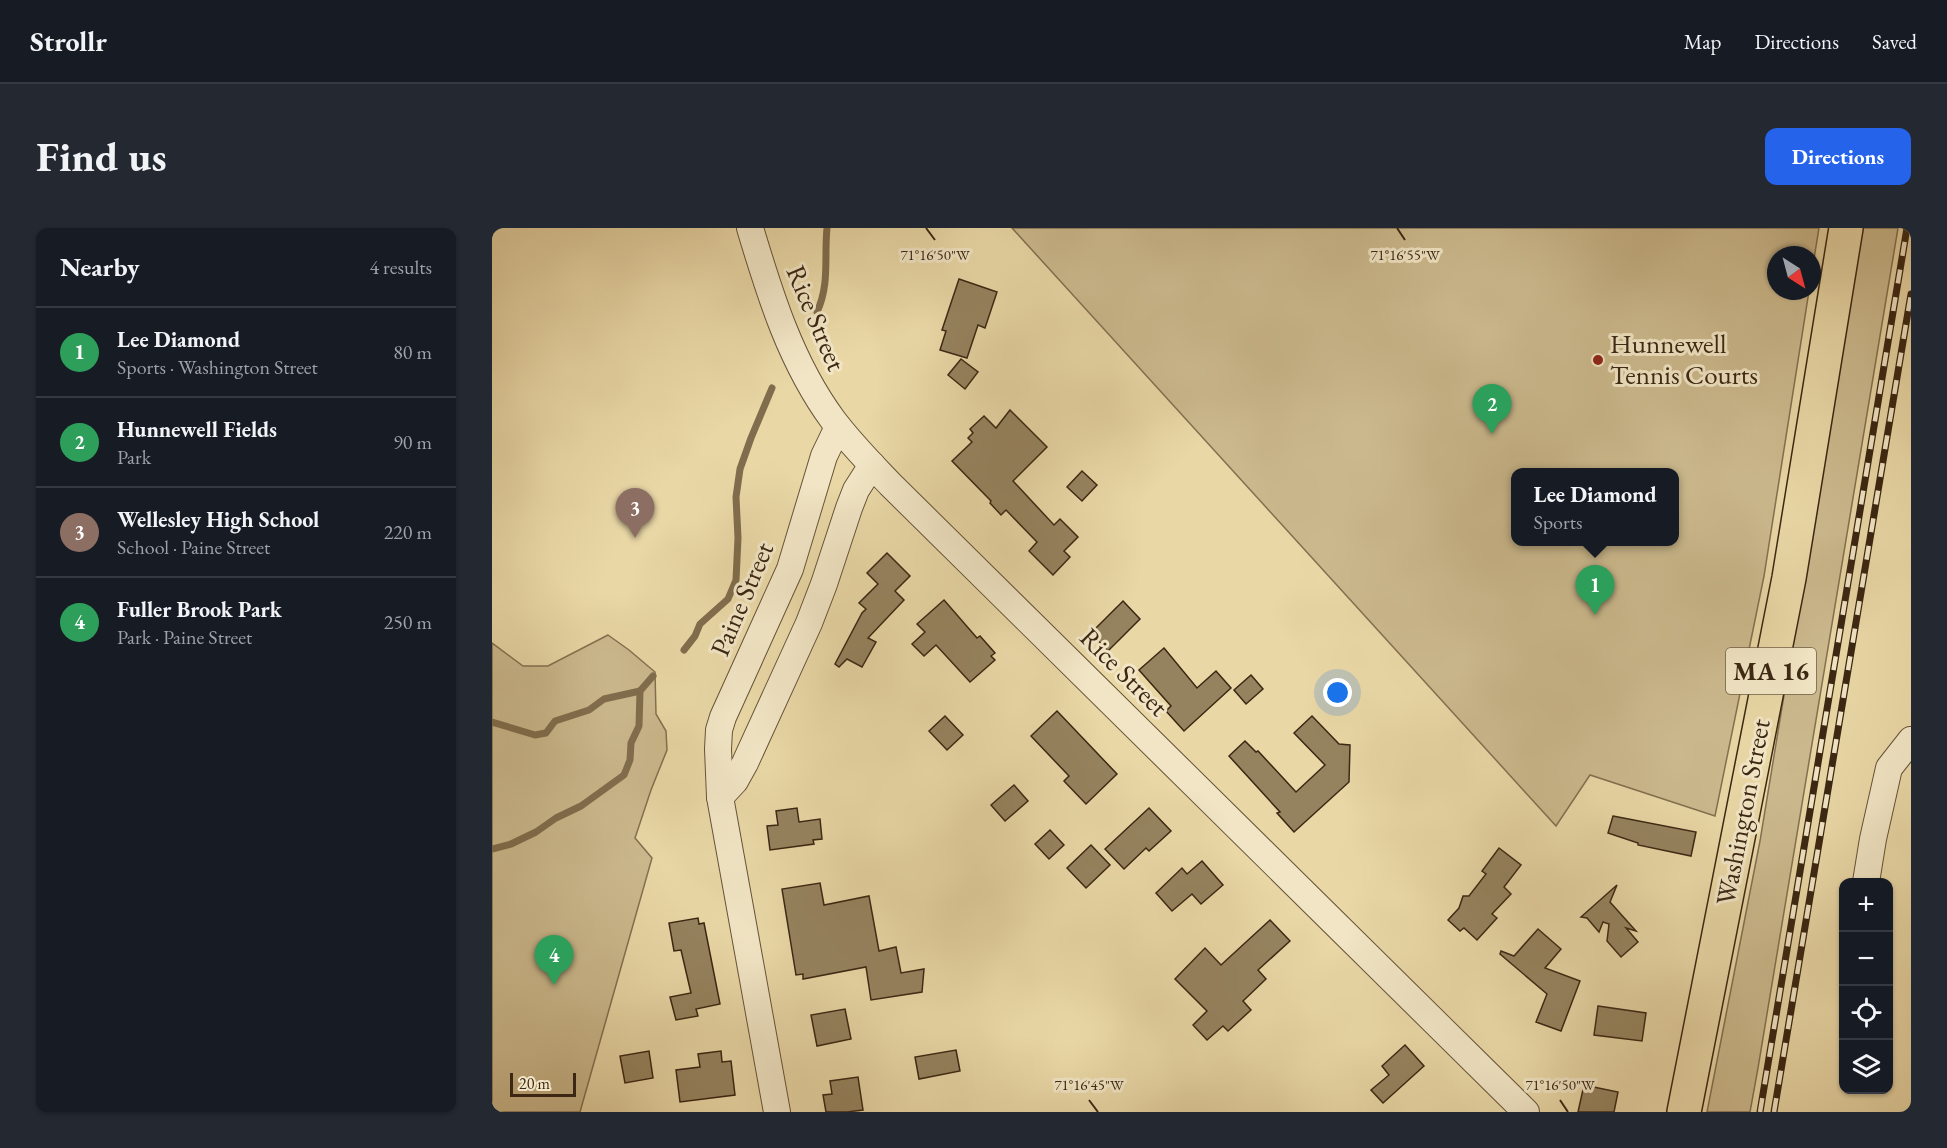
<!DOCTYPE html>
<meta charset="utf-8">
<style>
body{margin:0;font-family:"EB Garamond",serif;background:#242831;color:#f1f3f6}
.controls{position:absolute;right:18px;bottom:18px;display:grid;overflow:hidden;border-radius:12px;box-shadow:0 2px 4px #0004}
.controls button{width:54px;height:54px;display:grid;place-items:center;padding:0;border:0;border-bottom:2px solid #363941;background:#171b24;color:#f1f3f6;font:30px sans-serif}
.compass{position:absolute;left:1275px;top:18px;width:54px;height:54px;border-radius:50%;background:#171b24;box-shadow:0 2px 4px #0004;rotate:144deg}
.scale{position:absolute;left:18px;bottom:15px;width:66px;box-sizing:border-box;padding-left:6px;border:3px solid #3b2713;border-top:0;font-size:16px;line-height:21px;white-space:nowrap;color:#3b2713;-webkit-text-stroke:4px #f1e5c5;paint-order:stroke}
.you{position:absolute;left:846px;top:465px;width:21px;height:21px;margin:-15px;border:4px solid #fff;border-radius:50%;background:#1a73e8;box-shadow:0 0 0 9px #1a73e833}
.badge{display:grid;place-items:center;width:39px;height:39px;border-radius:50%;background:#2563eb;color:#fff;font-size:20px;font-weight:700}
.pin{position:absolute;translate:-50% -50px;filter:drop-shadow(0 2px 3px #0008)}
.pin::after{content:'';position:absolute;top:32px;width:21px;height:18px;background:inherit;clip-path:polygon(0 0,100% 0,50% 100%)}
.popup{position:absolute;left:1019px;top:240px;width:168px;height:78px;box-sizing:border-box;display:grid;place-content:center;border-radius:12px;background:#171b24;filter:drop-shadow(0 2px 4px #0005);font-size:20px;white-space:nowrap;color:#9ea1a6}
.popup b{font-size:22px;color:#f1f3f6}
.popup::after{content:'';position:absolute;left:50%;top:100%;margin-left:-12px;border:12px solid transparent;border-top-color:#171b24}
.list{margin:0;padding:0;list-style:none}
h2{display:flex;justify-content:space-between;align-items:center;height:78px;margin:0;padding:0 24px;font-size:26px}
h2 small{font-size:20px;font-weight:400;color:#9ea1a6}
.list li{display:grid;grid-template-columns:39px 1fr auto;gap:18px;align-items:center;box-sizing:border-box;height:90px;padding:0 24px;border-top:2px solid #363941}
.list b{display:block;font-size:22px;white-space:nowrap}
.list p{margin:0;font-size:20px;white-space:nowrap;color:#9ea1a6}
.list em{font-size:20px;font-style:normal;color:#9ea1a6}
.icon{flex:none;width:33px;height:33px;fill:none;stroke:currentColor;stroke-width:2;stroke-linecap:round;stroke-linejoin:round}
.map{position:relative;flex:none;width:1419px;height:884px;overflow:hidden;border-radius:12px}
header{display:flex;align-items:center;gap:36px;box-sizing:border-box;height:84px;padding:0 30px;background:#171b24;border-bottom:2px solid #363941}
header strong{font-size:28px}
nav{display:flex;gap:33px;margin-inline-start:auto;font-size:21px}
.intro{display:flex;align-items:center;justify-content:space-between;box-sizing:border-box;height:144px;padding:0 36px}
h1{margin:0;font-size:42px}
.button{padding:15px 27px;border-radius:12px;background:#2563eb;color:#fff;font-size:21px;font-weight:700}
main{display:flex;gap:36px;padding:0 36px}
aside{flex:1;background:#171b24;border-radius:12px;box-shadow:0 2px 4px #0004}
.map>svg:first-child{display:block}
</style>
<header>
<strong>Strollr</strong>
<nav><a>Map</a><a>Directions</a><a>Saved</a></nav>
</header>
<div class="intro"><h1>Find us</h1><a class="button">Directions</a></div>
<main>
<aside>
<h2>Nearby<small>4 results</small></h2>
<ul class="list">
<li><span class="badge" style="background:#2e9e5b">1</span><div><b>Lee Diamond</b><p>Sports · Washington Street</p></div><em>80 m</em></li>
<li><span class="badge" style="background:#2e9e5b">2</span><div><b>Hunnewell Fields</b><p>Park</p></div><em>90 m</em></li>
<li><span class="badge" style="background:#8d6e63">3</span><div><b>Wellesley High School</b><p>School · Paine Street</p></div><em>220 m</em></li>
<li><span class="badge" style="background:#2e9e5b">4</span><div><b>Fuller Brook Park</b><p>Park · Paine Street</p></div><em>250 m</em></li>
</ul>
</aside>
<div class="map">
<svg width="1419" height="884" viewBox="0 0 1419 884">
<rect width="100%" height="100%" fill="#e9d7a6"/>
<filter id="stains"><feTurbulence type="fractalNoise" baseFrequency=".00333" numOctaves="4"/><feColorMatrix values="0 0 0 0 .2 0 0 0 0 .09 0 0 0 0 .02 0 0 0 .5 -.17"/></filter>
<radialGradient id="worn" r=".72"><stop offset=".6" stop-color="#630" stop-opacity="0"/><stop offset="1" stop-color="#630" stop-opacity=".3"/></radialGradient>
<!-- green -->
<g fill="#cbb98d" stroke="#837050" stroke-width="1.5" fill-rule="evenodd">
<path d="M520,0H1327L1320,43V27H1284V63H1317L1272,348L1223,588L1098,547L1064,598ZM1024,244H1182V314H1024Z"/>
<polygon points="1369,0 1406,0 1266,840 1258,884 1215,884 1268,613"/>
<polygon points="116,407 137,422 163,444 164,486 174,503 175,522 159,562 143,610 160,630 88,884 0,884 0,415 31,438 56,438"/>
</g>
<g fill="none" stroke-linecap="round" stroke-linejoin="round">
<!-- stream -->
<g stroke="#806d4d" stroke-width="7">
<path d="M325,84C338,56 332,29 335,0"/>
<polyline points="192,422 203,408 208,396 236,371 244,352 246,310 244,269 248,241 259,210 280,160"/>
<polyline points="0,494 43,507 54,505 63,493 97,482 112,471 148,463"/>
<polyline points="0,621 19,616 44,604 64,590 89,578 132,547 138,532 139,515 147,498 148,463 161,448"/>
</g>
</g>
<!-- building -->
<g fill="#95835f" stroke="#3b2713" stroke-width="1.5">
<polygon points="467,51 505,64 493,100 486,97 475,130 448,122 454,103 450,102"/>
<polygon points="469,131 486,144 473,161 456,147"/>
<polygon points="518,182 555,219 521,253 562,297 568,291 586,309 572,323 578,329 561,347 537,323 545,314 514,282 509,287 498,275 499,273 460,233 480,214 476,210 481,205 478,201 492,188 504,200"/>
<polygon points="590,243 605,257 590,273 575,259"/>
<polygon points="395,325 418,348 403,363 412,372 376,410 384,414 370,439 355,431 347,439 343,436 370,385 374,381 367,375 386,356 375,345"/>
<polygon points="452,372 485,410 488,408 503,425 499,428 503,432 478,454 444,417 432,428 420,416 433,404 425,396"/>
<polygon points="631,373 648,391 616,423 599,405"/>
<polygon points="672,420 705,460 724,443 739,460 692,503 674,483 679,478 647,442"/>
<polygon points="759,447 771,461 754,476 742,462"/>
<polygon points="565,483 625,546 594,576 572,553 577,548 539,508"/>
<polygon points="453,488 471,507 455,522 437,503"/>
<polygon points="820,488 847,516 858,517 857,554 802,604 785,585 788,584 737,528 753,513 764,524 766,523 804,564 833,537 802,505"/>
<polygon points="522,557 536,573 513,593 499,577"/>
<polygon points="305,580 307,594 328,591 330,611 321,612 322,616 278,622 275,598 286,597 284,583"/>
<polygon points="657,580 679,603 657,623 654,620 632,641 613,621"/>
<polygon points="1121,588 1204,604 1199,628 1146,617 1146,615 1116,605"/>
<polygon points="558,602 572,617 557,631 543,616"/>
<polygon points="599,617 618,637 594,660 575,640"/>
<polygon points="1007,620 1029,637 1012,659 1019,666 1000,686 1005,690 985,712 972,700 968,703 956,692 967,680 971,668 977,668 994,646 990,643"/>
<polygon points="710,633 731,657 709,676 700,666 680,683 664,665 690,640 695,646"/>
<polygon points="328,655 332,677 377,668 387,723 404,719 409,745 432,741 430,764 379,772 374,739 311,751 311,746 304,747 290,661"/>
<polygon points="1125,657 1118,674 1144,703 1134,700 1146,714 1129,729 1115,713 1117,696 1111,694 1107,704 1095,690 1089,689"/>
<polygon points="206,690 207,696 212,695 228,776 204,781 206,788 184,792 178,769 199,765 189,722 182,723 177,695"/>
<polygon points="778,692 798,713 766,742 774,751 751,773 759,782 736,803 731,798 715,812 701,797 715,783 683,751 713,720 729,737"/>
<polygon points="1046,701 1069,721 1053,740 1088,753 1069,803 1044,794 1055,766 1008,726 1009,723 1022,728"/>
<polygon points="1106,778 1154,785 1150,813 1102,807"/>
<polygon points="353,781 359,811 325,818 319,787"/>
<polygon points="913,817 932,838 891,875 879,862 897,847 890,838"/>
<polygon points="464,822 468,843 427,851 423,829"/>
<polygon points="157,823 161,850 133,855 128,828"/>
<polygon points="229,823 230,834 239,833 243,867 188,874 184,842 208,839 206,826"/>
<polygon points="366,849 371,882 355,884 334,884 331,867 340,866 338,853"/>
<polygon points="1092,857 1126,864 1122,884 1086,884"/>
</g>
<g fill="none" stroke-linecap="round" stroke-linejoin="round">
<!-- street casing -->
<g stroke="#665338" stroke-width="28">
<g id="street">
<path d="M258,0C278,67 299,135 341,192C359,216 379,236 399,257L1034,884"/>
<polyline points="228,569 243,553 253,535 317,395 332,356 357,280 364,262 380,237"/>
<polyline points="1374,654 1381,611 1397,540 1419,512"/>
<polyline points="285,884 228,569 226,521 227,502 231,489 298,341 332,228 346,199"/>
</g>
</g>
<!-- primary casing -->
<g stroke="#3b2713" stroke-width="36">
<polyline id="primary" points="1192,884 1297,350 1354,0"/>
</g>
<!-- street -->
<use href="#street" stroke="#f1e5c5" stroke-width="26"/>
<!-- primary -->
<use href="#primary" stroke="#e9d7a6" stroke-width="33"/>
<!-- rail casing -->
<g stroke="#3b2713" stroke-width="7">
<g id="rail">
<polyline points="1268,884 1415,0"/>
<polyline points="1282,884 1419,66"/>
</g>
</g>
<!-- rail -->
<use href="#rail" stroke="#f1e5c5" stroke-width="4.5" stroke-dasharray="14" stroke-linecap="butt"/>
</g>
<!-- ticks -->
<path fill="none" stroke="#3b2713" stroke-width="2" d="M434,0L443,12M905,0L913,12M597,872L606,884M1068,872L1076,884"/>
<!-- markers -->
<circle fill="#8f2418" stroke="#f1e5c5" stroke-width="2" cx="1106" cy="132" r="6"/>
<g text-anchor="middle" stroke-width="6" stroke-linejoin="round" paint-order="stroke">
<!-- shield labels -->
<rect fill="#f1e5c5" stroke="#726048" stroke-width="1.5" x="1234" y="420" width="90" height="46" rx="4.5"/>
<g font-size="26" font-weight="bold" fill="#3b2713">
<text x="1279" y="452">MA 16</text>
</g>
<!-- street labels -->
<g font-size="27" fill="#3b2713" stroke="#f1e5c5">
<text transform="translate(324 90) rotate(67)" y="9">Rice Street</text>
<text transform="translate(250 371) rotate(-67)" y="9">Paine Street</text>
<text transform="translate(632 444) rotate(45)" y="9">Rice Street</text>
<text transform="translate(1251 584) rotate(-79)" y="9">Washington Street</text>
</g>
<!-- poi labels -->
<g font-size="27" fill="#3b2713" stroke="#f1e5c5" text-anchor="start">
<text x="1118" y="125">Hunnewell<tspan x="1118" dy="31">Tennis Courts</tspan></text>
</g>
</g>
<g font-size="15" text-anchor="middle" fill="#3b2713" stroke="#f1e5c5" stroke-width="6" stroke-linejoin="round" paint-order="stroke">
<text x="443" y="32">71°16'50"W</text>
<text x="913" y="32">71°16'55"W</text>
<text x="597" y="862">71°16'45"W</text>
<text x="1068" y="862">71°16'50"W</text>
</g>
<rect width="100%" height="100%" filter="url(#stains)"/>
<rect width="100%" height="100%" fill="url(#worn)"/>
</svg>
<div class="controls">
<button>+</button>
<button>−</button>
<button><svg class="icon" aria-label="locate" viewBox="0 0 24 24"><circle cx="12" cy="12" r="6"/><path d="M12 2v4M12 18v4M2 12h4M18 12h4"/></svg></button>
<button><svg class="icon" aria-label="layers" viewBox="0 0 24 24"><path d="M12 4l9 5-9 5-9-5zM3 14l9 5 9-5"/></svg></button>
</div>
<svg class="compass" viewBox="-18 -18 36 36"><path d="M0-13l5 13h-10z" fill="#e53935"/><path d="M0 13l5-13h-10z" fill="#9ea1a6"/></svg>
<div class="scale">20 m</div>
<div class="you"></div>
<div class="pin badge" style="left:1103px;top:387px;background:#2e9e5b">1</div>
<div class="popup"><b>Lee Diamond</b>Sports</div>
<div class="pin badge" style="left:1000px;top:206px;background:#2e9e5b">2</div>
<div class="pin badge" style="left:143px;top:310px;background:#8d6e63">3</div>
<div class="pin badge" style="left:62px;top:757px;background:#2e9e5b">4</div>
</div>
</main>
